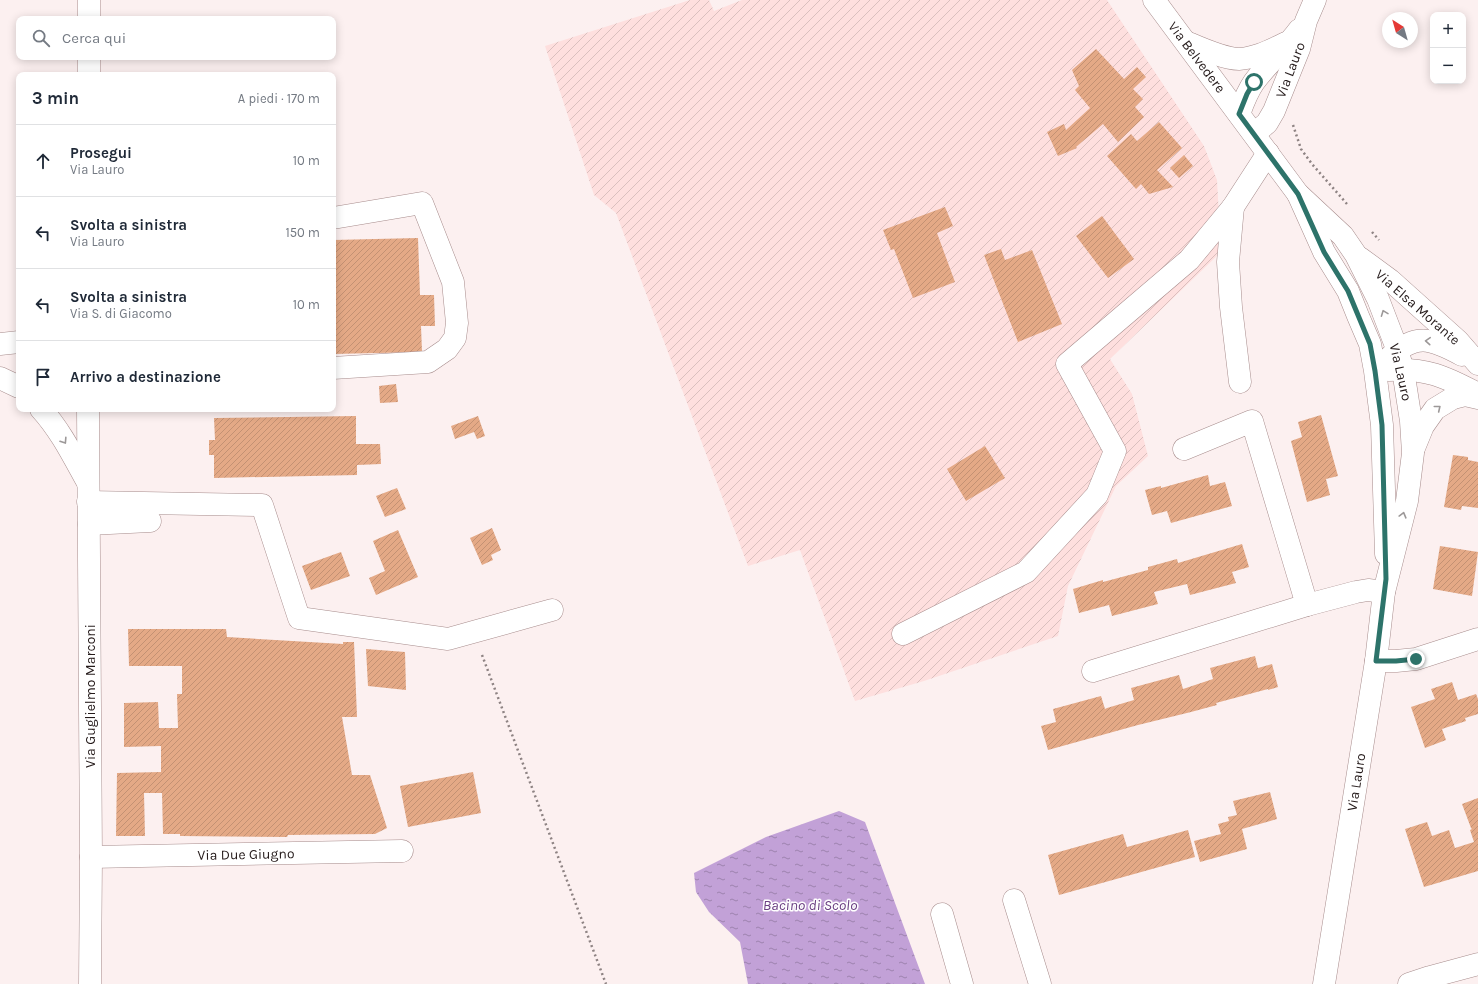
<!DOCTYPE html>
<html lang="it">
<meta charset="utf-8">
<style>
body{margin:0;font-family:Karla,sans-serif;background:#f6f6f7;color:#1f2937}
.controls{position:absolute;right:12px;top:12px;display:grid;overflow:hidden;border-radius:8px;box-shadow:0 2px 10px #0003}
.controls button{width:36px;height:36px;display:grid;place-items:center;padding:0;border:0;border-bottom:1px solid #e0e1e3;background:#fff;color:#1f2937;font:20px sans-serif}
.compass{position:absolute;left:1382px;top:12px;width:36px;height:36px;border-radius:50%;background:#fff;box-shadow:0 2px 10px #0003;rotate:323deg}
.stop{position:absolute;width:12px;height:12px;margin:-9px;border:3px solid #2d736a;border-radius:50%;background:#fff}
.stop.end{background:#2d736a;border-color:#fff;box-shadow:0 1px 4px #0008}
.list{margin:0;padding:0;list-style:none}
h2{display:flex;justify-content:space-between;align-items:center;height:52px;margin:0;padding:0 16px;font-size:17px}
h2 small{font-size:13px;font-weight:400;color:#747a83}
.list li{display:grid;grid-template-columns:26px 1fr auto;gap:12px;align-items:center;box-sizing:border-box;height:72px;padding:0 16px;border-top:1px solid #e0e1e3}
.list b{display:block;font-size:15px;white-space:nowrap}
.list p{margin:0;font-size:13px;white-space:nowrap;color:#747a83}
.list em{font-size:13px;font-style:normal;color:#747a83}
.icon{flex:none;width:22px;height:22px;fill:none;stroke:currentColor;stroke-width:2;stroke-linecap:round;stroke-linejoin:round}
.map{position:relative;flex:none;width:1478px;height:984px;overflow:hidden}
.search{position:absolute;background:#fff;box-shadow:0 2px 10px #0003;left:16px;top:16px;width:320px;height:44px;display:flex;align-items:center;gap:10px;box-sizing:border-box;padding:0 14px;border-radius:8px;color:#747a83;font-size:15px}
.panel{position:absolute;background:#fff;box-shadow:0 2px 10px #0003;left:16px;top:72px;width:320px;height:340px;border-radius:8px}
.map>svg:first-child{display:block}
</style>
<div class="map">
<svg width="1478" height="984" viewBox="0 0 1478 984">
<defs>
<pattern id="industrial-furrows" width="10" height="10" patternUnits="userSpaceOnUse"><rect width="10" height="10" fill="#fedfde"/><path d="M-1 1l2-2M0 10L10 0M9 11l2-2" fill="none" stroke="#dabfbe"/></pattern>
<pattern id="water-ripples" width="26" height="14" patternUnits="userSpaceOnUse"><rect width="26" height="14" fill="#c2a1d7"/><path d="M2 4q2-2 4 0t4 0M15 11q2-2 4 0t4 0" fill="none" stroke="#9d82ae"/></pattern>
<pattern id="building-hatch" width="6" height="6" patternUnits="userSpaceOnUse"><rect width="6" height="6" fill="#e4a986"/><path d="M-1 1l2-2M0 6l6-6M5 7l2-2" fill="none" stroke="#c39173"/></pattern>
</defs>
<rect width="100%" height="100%" fill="#fcf0f0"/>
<!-- industrial -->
<polygon fill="url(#industrial-furrows)" points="690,0 709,0 714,11 742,0 1107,0 1204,146 1217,180 1221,252 1110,359 1132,394 1148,456 1116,486 1068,586 1058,636 924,681 855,701 800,550 748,566 616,213 594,195 545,46"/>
<!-- water -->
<polygon fill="url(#water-ripples)" points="839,811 865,822 925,984 748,984 740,942 709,912 696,892 694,873 766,837"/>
<!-- building -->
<g fill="url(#building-hatch)">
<polygon points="1096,49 1124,79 1137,67 1146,77 1133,89 1143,99 1135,107 1144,117 1118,142 1103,124 1076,147 1077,148 1058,156 1047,132 1064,124 1066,130 1090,108 1075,90 1079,86 1072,70"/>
<polygon points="1159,122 1182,148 1157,170 1173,187 1149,194 1141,184 1136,189 1107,156 1131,134 1137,141"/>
<polygon points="1184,155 1193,166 1179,178 1170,168"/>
<polygon points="945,207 953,226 937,233 955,282 913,298 894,249 891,250 883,230"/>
<polygon points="1102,216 1134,259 1108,278 1076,236"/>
<polygon points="418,238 420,295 434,295 435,326 421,326 422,352 333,354 333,240"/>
<polygon points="1001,249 1005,260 1032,250 1062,324 1018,342 984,255"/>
<polygon points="396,384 398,402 380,403 379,386"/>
<polygon points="1321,415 1338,476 1326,479 1330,495 1307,502 1291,441 1302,437 1298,422"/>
<polygon points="356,416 356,444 380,444 381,464 357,465 357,475 214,478 214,455 209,455 209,440 215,440 214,418"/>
<polygon points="478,416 485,436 477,439 474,432 455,439 451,426"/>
<polygon points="985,446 1005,478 966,501 947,469"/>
<polygon points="1453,455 1468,457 1468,460 1478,462 1478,508 1462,506 1461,510 1444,507"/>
<polygon points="1208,475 1210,486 1225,482 1232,506 1171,523 1167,511 1152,515 1145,490 1161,486 1161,488"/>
<polygon points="397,488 406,509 385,517 376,496"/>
<polygon points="492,528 501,550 491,555 493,560 482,565 470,538"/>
<polygon points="398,530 418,577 376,595 369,578 385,571 373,541"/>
<polygon points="1242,544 1249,567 1232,572 1236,583 1190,595 1187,584 1154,592 1158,604 1112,616 1109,605 1079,613 1073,589 1103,580 1103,582 1148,570 1148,567 1177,559 1178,563"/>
<polygon points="1440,546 1478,552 1472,596 1433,589"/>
<polygon points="341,552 350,576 311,590 302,566"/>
<polygon points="128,629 226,629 227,637 343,644 343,642 354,642 357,717 342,717 352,775 370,775 387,828 375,834 288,835 287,837 180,836 180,834 163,834 162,793 144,793 145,836 116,836 117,773 161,772 161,746 124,747 124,703 158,702 159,728 178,728 177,694 182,694 182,666 129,666"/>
<polygon points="366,649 405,652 406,690 368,686"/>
<polygon points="1255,656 1258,668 1272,664 1278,687 1268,690 1268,689 1216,703 1217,705 1191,712 1138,725 1048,750 1041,726 1056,722 1053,709 1101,696 1105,709 1107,708 1134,700 1131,688 1179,675 1183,689 1213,679 1210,668"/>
<polygon points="1452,682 1458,700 1476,694 1478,699 1478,714 1465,718 1466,721 1442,729 1446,740 1425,748 1411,707 1435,699 1431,689"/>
<polygon points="473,772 481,813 408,827 400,786"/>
<polygon points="1270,792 1277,819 1242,829 1247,849 1200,862 1194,841 1221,834 1218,824 1229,821 1228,817 1237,815 1233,801"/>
<polygon points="1478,798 1478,871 1424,887 1405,829 1427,822 1432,836 1449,830 1455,848 1474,842 1470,830 1472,829 1471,828 1462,804"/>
<polygon points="1188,830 1195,857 1059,895 1048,855 1123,834 1127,847"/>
</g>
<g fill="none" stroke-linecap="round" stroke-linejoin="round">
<!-- minor casing -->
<g stroke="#a78c8c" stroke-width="23">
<g id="minor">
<polyline points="1154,0 1298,194 1324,252 1348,291 1358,316 1370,344 1375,371 1382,425 1386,554"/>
<path d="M1186,42C1200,48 1224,59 1239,59C1256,58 1271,50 1286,43"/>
<path d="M1239,114C1243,103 1247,92 1254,82C1267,64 1285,49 1299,30"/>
<polyline points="1254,134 1267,123 1274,111 1299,49 1306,21 1315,0"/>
<polyline points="1298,194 1343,236 1356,255 1378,299 1396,346 1403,370 1411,421 1413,453 1407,501 1384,592 1376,661 1324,984"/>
<polyline points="1233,207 1228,262 1231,307 1240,382"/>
<polyline points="333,218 422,203 453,282 457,323 455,338 447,349 428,362 333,368"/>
<polyline points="1360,258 1390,280 1458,341 1478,364"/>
<polyline points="0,344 19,342"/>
<path d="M1388,359C1415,332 1431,338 1462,355"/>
<path d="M1388,370C1427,368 1444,376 1478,394"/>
<polyline points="0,378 19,387"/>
<path d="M41,409C61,431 74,458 88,483"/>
<polyline points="1414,448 1423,426 1435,409 1453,398 1465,395 1478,398"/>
<polyline points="1184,449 1252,421 1307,605"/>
<polyline points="88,502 262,505 299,618 448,639 552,610"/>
<polyline points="89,524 150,521"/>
<polyline points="903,634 1026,572 1097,495 1115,451 1067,364 1189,260 1233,207 1268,153"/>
<polyline points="1376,661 1396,661 1416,659 1478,639"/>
<polyline points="1093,671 1307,605 1356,592 1368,590 1384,592"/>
<polyline points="91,857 402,851"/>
<polyline points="1014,900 1040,984"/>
<polyline points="942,914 962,984"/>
<polyline points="1409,984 1430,977 1478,964"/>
</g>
</g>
<!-- major casing -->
<g stroke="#a78c8c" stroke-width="23">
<g id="major">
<polyline points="89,19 89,0"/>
<polyline points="89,75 89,57"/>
<polyline points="88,409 91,857 90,984"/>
</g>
</g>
<!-- path -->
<g stroke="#8e8383" stroke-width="2.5" stroke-dasharray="2 3" stroke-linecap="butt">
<polyline points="1293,125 1301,149 1312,164 1347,204"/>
<polyline points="1372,232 1379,240"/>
<polyline points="482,655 606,984"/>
</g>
<!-- minor -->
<use href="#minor" stroke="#fff" stroke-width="22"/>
<!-- major -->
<use href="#major" stroke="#fff" stroke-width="22"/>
</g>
<!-- one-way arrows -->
<defs><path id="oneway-chevron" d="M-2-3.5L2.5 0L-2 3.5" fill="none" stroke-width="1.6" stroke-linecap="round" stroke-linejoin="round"/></defs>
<g stroke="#9c9898">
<use href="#oneway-chevron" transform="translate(1384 313) rotate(-111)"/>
<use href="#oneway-chevron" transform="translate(1428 341) rotate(-176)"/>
<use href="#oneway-chevron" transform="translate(1438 408) rotate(-39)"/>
<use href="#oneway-chevron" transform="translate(64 441) rotate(57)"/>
<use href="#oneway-chevron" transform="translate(1403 515) rotate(-75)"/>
</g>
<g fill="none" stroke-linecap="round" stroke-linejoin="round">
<!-- route -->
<polyline stroke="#2d736a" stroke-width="5" points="1254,82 1247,94 1239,114 1298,194 1324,252 1348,291 1370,344 1375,371 1382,425 1386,579 1376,661 1396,661 1416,659"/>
</g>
<g text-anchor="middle" stroke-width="3" stroke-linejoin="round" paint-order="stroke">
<!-- street labels -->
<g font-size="14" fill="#241a1a" stroke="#fff">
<text transform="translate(1197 57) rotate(53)" y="5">Via Belvedere</text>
<text transform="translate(1290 70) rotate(-69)" y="5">Via Lauro</text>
<text transform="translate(1418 307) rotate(41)" y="5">Via Elsa Morante</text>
<text transform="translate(1401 372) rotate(77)" y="5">Via Lauro</text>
<text transform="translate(90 696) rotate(-90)" y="5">Via Guglielmo Marconi</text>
<text transform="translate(1356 782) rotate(-81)" y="5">Via Lauro</text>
<text transform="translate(246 854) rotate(-1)" y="5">Via Due Giugno</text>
</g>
<!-- water labels -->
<g font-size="15" font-style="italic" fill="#6c4184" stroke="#fff">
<text x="810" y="910">Bacino di Scolo</text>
</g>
</g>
</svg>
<div class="controls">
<button>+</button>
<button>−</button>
</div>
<svg class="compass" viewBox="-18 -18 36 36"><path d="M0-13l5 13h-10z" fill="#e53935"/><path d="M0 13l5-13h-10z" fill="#747a83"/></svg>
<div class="stop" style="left:1254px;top:82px"></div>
<div class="stop end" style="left:1416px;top:659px"></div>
<div class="search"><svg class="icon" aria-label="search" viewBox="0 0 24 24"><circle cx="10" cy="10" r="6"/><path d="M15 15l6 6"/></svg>Cerca qui</div>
<section class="panel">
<h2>3 min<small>A piedi · 170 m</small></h2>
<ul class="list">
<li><svg class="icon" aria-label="ahead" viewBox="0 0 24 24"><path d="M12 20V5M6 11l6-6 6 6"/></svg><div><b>Prosegui</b><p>Via Lauro</p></div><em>10 m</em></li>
<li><svg class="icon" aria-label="left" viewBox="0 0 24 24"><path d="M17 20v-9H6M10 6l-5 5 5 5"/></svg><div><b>Svolta a sinistra</b><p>Via Lauro</p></div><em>150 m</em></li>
<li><svg class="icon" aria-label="left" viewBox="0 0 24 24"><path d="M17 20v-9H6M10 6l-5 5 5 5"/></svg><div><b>Svolta a sinistra</b><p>Via S. di Giacomo</p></div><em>10 m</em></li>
<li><svg class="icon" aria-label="arrive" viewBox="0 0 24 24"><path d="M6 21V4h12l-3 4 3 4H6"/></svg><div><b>Arrivo a destinazione</b></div></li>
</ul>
</section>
</div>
